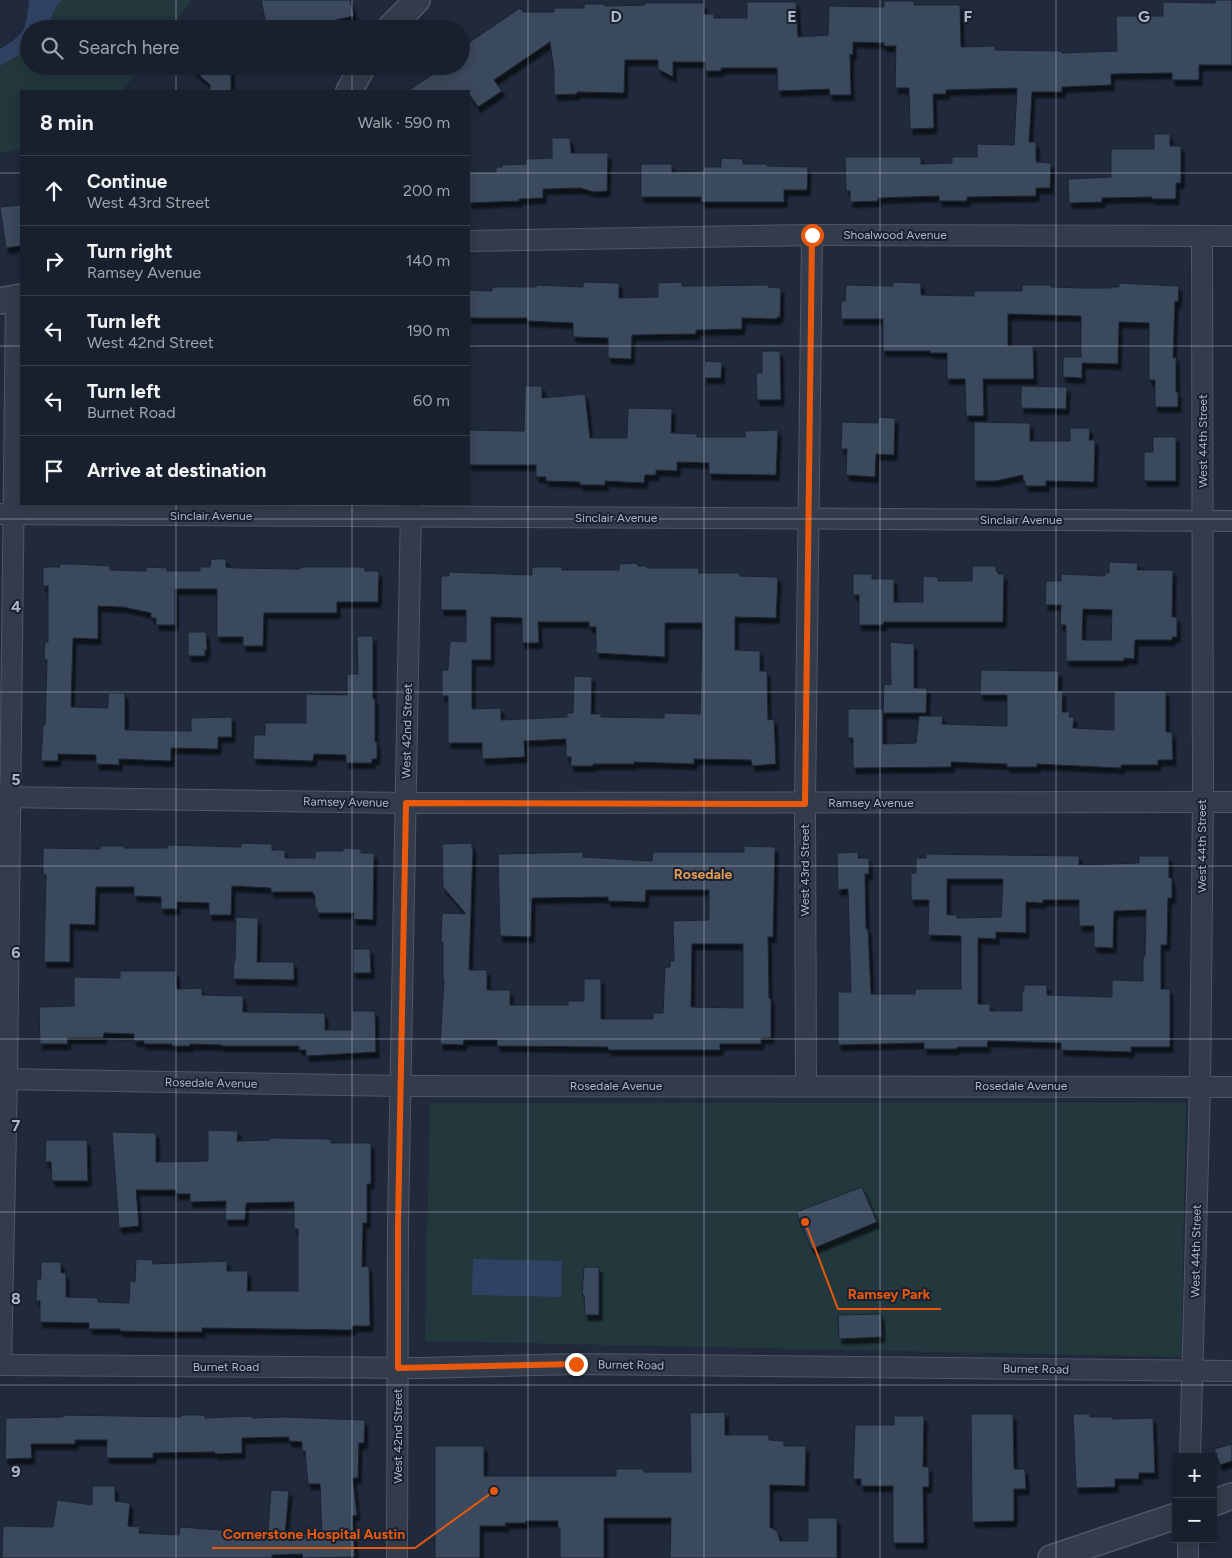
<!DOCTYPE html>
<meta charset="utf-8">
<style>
body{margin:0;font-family:Figtree,sans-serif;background:#252d39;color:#f1f3f6}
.controls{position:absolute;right:15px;bottom:15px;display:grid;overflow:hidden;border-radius:0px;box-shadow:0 2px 12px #0003}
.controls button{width:45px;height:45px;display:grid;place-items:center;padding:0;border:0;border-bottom:1px solid #363e49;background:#18202d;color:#f1f3f6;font:25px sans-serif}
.stop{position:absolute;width:15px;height:15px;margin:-11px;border:4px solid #ea580c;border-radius:50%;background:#fff}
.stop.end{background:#ea580c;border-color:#fff;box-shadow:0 1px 5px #0008}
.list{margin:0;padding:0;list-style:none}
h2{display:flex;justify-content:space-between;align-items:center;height:65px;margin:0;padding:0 20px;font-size:21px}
h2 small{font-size:16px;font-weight:400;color:#9fa3aa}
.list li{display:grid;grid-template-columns:32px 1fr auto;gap:15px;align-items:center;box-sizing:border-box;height:70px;padding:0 20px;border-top:1px solid #363e49}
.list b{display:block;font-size:19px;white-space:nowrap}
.list p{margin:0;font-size:16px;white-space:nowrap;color:#9fa3aa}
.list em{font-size:16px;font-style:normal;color:#9fa3aa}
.icon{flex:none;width:28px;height:28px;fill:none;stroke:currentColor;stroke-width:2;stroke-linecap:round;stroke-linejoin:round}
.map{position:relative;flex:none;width:1232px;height:1558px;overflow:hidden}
.search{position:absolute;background:#18202d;box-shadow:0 2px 12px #0003;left:20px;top:20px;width:450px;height:55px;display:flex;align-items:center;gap:12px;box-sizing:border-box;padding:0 18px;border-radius:28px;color:#9fa3aa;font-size:19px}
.panel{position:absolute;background:#18202d;box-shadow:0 2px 12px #0003;left:20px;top:90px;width:450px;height:415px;border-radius:0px}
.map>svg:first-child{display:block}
</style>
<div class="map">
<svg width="1232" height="1558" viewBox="0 0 1232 1558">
<defs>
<filter id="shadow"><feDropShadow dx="3" dy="5.5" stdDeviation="1" flood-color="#0009"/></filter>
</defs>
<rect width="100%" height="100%" fill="#202a3c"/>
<!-- green -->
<g fill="#22383d">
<polygon points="62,0 192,0 170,29 46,29 56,7"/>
<polygon points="29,49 29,66 142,66 122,91 21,91 21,150 0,153 0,66"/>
<polygon points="430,1103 1186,1103 1181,1357 425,1341"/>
</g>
<!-- water -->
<g fill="#304263">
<path d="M29,0H62L56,7L46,29H29V49L0,66V49C26,34 26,29 29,0Z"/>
<polygon points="473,1259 562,1261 561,1297 472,1295"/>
</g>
<!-- building -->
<g fill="#3b485c" stroke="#1b2333" fill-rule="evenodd" filter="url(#shadow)">
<polygon points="261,0 350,0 354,16 318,24 319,29 267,29"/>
<polygon points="1215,0 1232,0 1232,65 1199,65 1199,80 1172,80 1172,73 1111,74 1111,85 1062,87 1062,92 1032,92 1029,142 1036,142 1036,162 1051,163 1050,188 1036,188 1036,196 967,197 967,201 939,201 939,196 878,198 878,201 850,202 850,191 846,191 845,157 921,157 921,164 952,163 952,157 977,157 977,144 1014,145 1017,88 946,90 946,94 933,94 934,128 910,129 909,88 895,88 896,46 884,46 884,43 853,42 853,55 850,54 851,95 830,95 829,89 778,91 777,68 721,68 721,71 705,71 705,62 673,62 673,77 658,69 658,60 625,60 624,93 577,92 577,94 554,95 554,71 550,42 494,80 502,91 478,107 469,94 469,91 408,91 445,66 461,66 461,48 520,8 523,12 554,12 554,8 584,8 584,4 605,4 605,6 645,5 645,3 704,3 704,14 714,14 714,18 747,18 747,2 796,2 798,37 828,35 829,6 884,7 884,1 914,1 914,5 960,5 961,47 995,46 995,50 1062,51 1062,53 1117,51 1116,16 1163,16 1163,2 1215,3"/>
<polygon points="189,66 231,66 231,91 210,91 210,85"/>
<polygon points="1154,134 1170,134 1170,146 1181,146 1181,183 1176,183 1176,199 1152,199 1152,197 1102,198 1102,202 1069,203 1068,179 1111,177 1111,149 1154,149"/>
<polygon points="552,138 570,138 571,153 608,153 607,191 594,192 580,188 543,189 543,198 519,199 519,201 469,203 469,172 496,172 496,167 502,167 502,165 526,164 526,159 552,158"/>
<polygon points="721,158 743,159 743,164 767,164 767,166 808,167 807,190 784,190 784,202 701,202 701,197 641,197 641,164 672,164 672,172 703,171 704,167 721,167"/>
<polygon points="21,205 21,246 6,248 0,207"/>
<polygon points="583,282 619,283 619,298 658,297 658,283 682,282 682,286 768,285 768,287 781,288 780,317 777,317 777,319 742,318 742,329 696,330 696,334 632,335 631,359 608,358 608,338 573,337 573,323 527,321 527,318 469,318 469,290 492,291 492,287 536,287 537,285 583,287"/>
<polygon points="893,282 921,283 921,295 974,296 974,291 1022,291 1022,285 1051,285 1051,287 1081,288 1111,288 1111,287 1119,287 1119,283 1179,286 1178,302 1175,301 1173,358 1176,357 1176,392 1178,392 1178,407 1155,407 1155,380 1149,380 1149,323 1119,322 1118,364 1082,363 1082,378 1063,377 1063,357 1081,357 1081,316 1008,314 1008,346 1033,345 1034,379 983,379 984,416 966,416 965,379 947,379 947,353 930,353 930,351 883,351 883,319 841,319 841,301 845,301 846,285 893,286"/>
<polygon points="762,351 780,351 781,400 757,400 756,373 762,373"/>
<polygon points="705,361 722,362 721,378 704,378"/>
<polygon points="525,386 542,386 542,398 585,394 590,438 627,438 628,408 672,409 671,433 697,434 697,437 745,437 745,431 778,430 776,475 709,474 709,463 677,462 677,471 656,470 656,475 645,475 644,483 605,481 605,485 580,485 580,482 546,481 546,477 536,477 536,465 469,465 469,430 524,431"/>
<polygon points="1021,386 1067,387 1066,409 1021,408"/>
<polygon points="878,417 895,418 894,455 876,454 875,477 846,475 847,449 841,449 842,422 878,423"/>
<polygon points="974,422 1030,423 1030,441 1070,441 1070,428 1090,428 1089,440 1095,440 1094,482 1046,481 1046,486 1025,486 1025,481 1023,481 1023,475 996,481 974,481"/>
<polygon points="1153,437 1176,437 1176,481 1144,481 1144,452 1153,452"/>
<polygon points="211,559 226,559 226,567 235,568 300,569 300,567 365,567 365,571 379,571 378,602 337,602 337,613 264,613 263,646 243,646 243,637 217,637 217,589 175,589 175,625 156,625 156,618 151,618 151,613 123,607 98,606 98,639 73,638 71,707 108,708 108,693 125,693 125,730 191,731 191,718 232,717 232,737 218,737 218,749 171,748 171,761 119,759 119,765 96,764 96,755 58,754 58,761 41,761 43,725 45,725 47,660 44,659 45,642 48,642 48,586 43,586 43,567 60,567 60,564 75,564 110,566 110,570 146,571 146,567 167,568 167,571 200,571 200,567 210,567"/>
<path d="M1109,562L1138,563L1137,570H1173L1172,617H1177V637H1172V640H1135L1134,659L1124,658V661H1066V625H1060L1061,605H1045L1046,581H1061V574L1105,576V573H1109ZM1083,609L1112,610L1111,640H1082Z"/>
<path d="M637,563L638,566H647V568H698L699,573H740V576L778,577L776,618L735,617V650L760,651V671H767L768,720L774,719L776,764L752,766L751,760L694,759V764L634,762V764H593V766H571V757H566V739L524,741L525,757L482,759V743H448V696H442V670H448L450,641L466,642V610H441V576H449V572L532,575V567H562V570H619V564ZM491,617L522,618V643H539L538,622H589V627H596V653L665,657V623H702L700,714L664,713V718L601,717V714H591L592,677L574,676L573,713H567V717L501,720V708L472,709V660H491Z"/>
<polygon points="972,566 996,566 996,571 998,571 998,574 1004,574 1003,622 884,622 883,625 859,625 859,595 853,595 853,574 872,574 872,579 894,579 894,602 923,602 923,576 938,577 938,581 972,581"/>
<polygon points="188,632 206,632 207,650 205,650 205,656 188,656"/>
<polygon points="357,636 373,636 373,699 375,699 375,742 377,742 377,759 372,759 372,763 346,763 346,755 314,754 313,761 253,759 254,735 265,735 265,723 306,723 306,694 347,695 347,674 358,674"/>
<polygon points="890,642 914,644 914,688 927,688 926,713 883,713 884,684 891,685"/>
<polygon points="981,670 1059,671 1058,691 1063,691 1062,712 1070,712 1069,717 1074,717 1073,728 1114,730 1114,691 1166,691 1166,732 1172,732 1173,760 1158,760 1158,765 1121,765 1121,768 1037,764 1037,767 1007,767 1007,764 951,762 951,767 853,768 853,738 848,738 848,709 883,709 883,744 916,743 919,716 943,716 942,724 1007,726 1007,695 980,695"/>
<polygon points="241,843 272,844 272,850 285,850 285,858 315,858 315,851 343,851 343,848 361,849 361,853 374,853 373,920 353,919 354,913 317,913 317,908 315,908 315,895 313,895 313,892 271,892 271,888 232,886 231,915 209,915 209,903 177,902 177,909 161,909 161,897 134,896 134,887 96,887 95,925 70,924 70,962 44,962 46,875 43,875 43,848 100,849 100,846 124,846 124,848 167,848 167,845 241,847"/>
<path d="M472,843V849H473L469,970H487V990H510V1005H568V1001H584V979H601V1019H653V1013H663L665,967H670V961H674L673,921L709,920V890H646L645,902L608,901V897L532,898L531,937L500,936L498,854L583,852V857L652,861L653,852H744V846L775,847L773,937H768L769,998H771V1038H761V1044H720V1050H608V1047L497,1046V1040H464L463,1045L440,1044L444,980H443V942H441L442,913L466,914L443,887L442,844ZM692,944H743V1008L691,1007Z"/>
<path d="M858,852V858H869V874H865L866,929H868L871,994H915V989H961V936L928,935L929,900H911V873H916V858H926V854L1079,856V865L1139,863V856H1169V878H1172V898H1168L1167,945H1161V989H1170V1047H1131V1052L1061,1050V1043L988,1041L987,1047H957V1049H924V1043L838,1045V992H851L848,889L838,890L837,853ZM947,879H1003L1001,917L957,918V915H947ZM1043,900H1079V926H1094V947L1113,948L1114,911L1146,910L1145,956H1143V981L1112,980V997L1047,995V985H1024V991H1022V1011H990V1004H978V938L996,939V932L1026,933V902L1043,903Z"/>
<polygon points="236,917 258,918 257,962 294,962 294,980 233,979 234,961 235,961"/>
<polygon points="353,949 370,949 371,973 353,973"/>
<polygon points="120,971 176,971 177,989 202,988 202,995 243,996 243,1012 325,1013 325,1030 352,1030 352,1011 375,1011 376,1052 306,1056 306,1050 299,1050 299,1046 222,1046 222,1045 190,1044 190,1046 172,1046 172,1044 144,1044 144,1041 134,1041 134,1034 104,1033 103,1038 67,1038 68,1044 40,1044 39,1007 74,1006 74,977 120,978"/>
<polygon points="208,1130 238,1131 237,1141 270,1140 270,1138 331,1139 331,1143 371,1143 371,1184 367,1184 367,1223 363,1223 362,1267 369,1266 370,1326 352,1326 352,1330 202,1328 202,1332 158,1332 120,1331 120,1329 89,1329 89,1323 40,1322 40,1301 36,1301 37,1279 41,1279 41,1262 61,1262 61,1273 66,1273 66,1297 98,1298 98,1302 129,1303 130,1281 135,1282 136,1259 153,1260 153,1264 227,1261 227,1271 248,1271 247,1291 298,1291 298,1229 294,1229 294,1202 246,1203 245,1220 225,1220 226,1201 190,1202 190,1194 176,1194 176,1190 136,1190 139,1226 119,1228 112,1132 156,1133 156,1162 208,1161"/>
<polygon points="46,1140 87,1140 88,1181 52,1181 51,1162 45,1162"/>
<polygon points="862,1187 877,1222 812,1249 796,1212"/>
<polygon points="584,1267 599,1267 599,1315 585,1315 584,1295 582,1295"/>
<polygon points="881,1314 882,1337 839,1339 838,1315"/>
<polygon points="725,1412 725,1435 769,1435 769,1440 784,1441 784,1446 806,1446 805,1486 770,1485 770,1527 777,1531 780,1541 808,1541 808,1518 837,1518 837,1558 670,1558 671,1518 604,1518 604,1558 560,1558 560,1529 558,1529 558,1521 526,1521 526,1523 505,1523 506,1526 480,1526 480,1558 435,1558 435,1446 484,1446 484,1476 616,1476 616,1469 644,1469 644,1472 691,1472 690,1413"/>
<polygon points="971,1414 1013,1414 1014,1469 1025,1469 1026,1489 1014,1489 1014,1521 972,1522"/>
<polygon points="1073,1414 1090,1414 1090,1417 1113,1417 1113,1419 1153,1418 1155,1473 1139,1473 1139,1479 1115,1479 1115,1487 1076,1488"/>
<polygon points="63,1415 181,1417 181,1415 205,1415 205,1418 252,1416 252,1418 284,1417 365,1420 364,1443 359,1443 358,1478 353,1478 357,1515 352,1516 355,1557 303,1558 302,1554 272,1555 272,1558 2,1558 3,1526 53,1527 57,1500 92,1505 92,1486 115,1486 115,1501 130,1503 128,1526 140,1527 139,1533 179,1535 180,1527 220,1530 268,1530 271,1490 289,1491 285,1534 322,1533 320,1484 308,1484 305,1451 302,1451 302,1442 289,1441 289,1437 242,1438 242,1453 215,1454 215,1452 153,1453 153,1458 106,1458 107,1440 75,1440 75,1444 31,1444 32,1458 5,1459 6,1418 63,1417"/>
<polygon points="894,1416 924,1416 923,1467 929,1467 929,1487 923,1487 924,1543 893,1543 893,1486 861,1486 861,1479 853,1479 855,1425 894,1425"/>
<polygon points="1232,1444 1232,1461 1220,1465 1214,1449"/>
</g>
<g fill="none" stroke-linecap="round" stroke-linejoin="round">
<!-- minor casing -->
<g stroke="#4f5767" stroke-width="22">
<g id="minor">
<polyline points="469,241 812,235 1232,236"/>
<polyline points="0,514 1232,521"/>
<polyline points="0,797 406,803 1232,802"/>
<polyline points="0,1079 402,1086 1232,1087"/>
<polyline points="806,1085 805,803 812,235"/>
<polyline points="0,1365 421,1368 576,1364 1232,1371"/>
<polyline points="1,1365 7,1079 16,299"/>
<polyline points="1190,1457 1200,1087 1203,801 1202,236"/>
<polyline points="397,1558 398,1224 411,505"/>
<polyline points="1188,1558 1188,1539"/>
</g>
</g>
<!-- tertiary casing -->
<g stroke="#4f5767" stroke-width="28">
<g id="tertiary">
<polyline points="389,29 417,0"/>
<polyline points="349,91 363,66"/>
<polyline points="0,301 21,297"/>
<polyline points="1213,1503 1232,1496"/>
<polyline points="1051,1558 1176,1516"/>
</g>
</g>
<!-- minor -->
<use href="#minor" stroke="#343c4c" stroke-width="20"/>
<!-- tertiary -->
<use href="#tertiary" stroke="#343c4c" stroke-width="25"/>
</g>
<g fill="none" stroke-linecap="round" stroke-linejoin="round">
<!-- route -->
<polyline stroke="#ea580c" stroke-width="6" points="576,1364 398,1368 398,1224 406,803 805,804 812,235"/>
</g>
<!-- grid -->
<path fill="none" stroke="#afb7c8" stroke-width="1" stroke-opacity="0.55" d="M176,0V29M352,0V29M528,0V1558M704,0V1558M880,0V1558M1056,0V1558M176,66V91M352,66V91M0,173H21M469,173H1232M0,346H21M469,346H1232M176,504V1558M352,504V1558M0,519H1232M0,692H1232M0,866H1232M0,1039H1232M0,1212H1232M0,1385H1232"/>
<g text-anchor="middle" stroke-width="4" stroke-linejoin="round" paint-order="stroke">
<!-- street labels -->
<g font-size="12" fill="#afb7c8" stroke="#192131">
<text x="895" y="239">Shoalwood Avenue</text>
<text transform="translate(1203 441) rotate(-90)" y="4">West 44th Street</text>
<text x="211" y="520">Sinclair Avenue</text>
<text x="616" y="522">Sinclair Avenue</text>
<text x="1021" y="524">Sinclair Avenue</text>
<text transform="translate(407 731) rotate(-89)" y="4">West 42nd Street</text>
<text transform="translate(346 802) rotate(1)" y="4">Ramsey Avenue</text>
<text x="871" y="807">Ramsey Avenue</text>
<text transform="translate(1202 846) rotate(-90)" y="4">West 44th Street</text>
<text transform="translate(805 870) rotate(-90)" y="4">West 43rd Street</text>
<text transform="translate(211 1083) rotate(1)" y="4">Rosedale Avenue</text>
<text x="616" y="1090">Rosedale Avenue</text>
<text x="1021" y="1090">Rosedale Avenue</text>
<text transform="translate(1196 1251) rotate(-89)" y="4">West 44th Street</text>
<text transform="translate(631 1365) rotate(1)" y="4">Burnet Road</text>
<text x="226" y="1371">Burnet Road</text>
<text transform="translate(1036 1369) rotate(1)" y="4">Burnet Road</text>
<text transform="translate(398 1436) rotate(-90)" y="4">West 42nd Street</text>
</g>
<!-- neighbourhood labels -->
<g font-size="14" font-weight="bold" fill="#dd9854" stroke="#192131">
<text x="703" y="879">Rosedale</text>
</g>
</g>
<g font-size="16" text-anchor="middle" font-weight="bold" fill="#afb7c8" stroke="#192131" stroke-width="4" stroke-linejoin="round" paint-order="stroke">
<text x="616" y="22">D</text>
<text x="792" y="22">E</text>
<text x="968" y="22">F</text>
<text x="1144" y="22">G</text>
<text x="16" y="612">4</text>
<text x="16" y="785">5</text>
<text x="16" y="958">6</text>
<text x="16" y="1131">7</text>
<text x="16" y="1304">8</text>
<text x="16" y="1477">9</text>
</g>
<!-- callouts -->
<path fill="none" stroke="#e8590c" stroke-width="2" d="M805 1222L838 1309H941M494 1491L415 1548H212"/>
<g fill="#e8590c" stroke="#192131" stroke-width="2">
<circle cx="805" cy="1222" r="5"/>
<circle cx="494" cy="1491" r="5"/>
</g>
<g font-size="14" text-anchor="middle" font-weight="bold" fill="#e8590c" stroke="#192131" stroke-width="4" stroke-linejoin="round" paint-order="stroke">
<text x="889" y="1299">Ramsey Park</text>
<text x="314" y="1539">Cornerstone Hospital Austin</text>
</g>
</svg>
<div class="controls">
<button>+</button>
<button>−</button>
</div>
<div class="stop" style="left:812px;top:235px"></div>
<div class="stop end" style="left:576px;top:1364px"></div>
<div class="search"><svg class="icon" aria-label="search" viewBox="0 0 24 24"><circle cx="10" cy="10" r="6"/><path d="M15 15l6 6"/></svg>Search here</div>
<section class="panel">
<h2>8 min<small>Walk · 590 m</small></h2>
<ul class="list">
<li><svg class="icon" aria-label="ahead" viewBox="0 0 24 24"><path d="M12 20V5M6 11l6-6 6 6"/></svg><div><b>Continue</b><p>West 43rd Street</p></div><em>200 m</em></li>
<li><svg class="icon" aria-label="right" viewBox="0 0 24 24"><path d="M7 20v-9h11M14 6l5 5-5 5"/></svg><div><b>Turn right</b><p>Ramsey Avenue</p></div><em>140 m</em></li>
<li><svg class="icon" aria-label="left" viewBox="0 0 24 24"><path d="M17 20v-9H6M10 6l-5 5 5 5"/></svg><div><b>Turn left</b><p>West 42nd Street</p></div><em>190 m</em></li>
<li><svg class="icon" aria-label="left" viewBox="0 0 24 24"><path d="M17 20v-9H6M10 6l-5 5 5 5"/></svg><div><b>Turn left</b><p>Burnet Road</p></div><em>60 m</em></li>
<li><svg class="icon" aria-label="arrive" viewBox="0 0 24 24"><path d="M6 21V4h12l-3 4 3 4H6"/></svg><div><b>Arrive at destination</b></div></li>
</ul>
</section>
</div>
